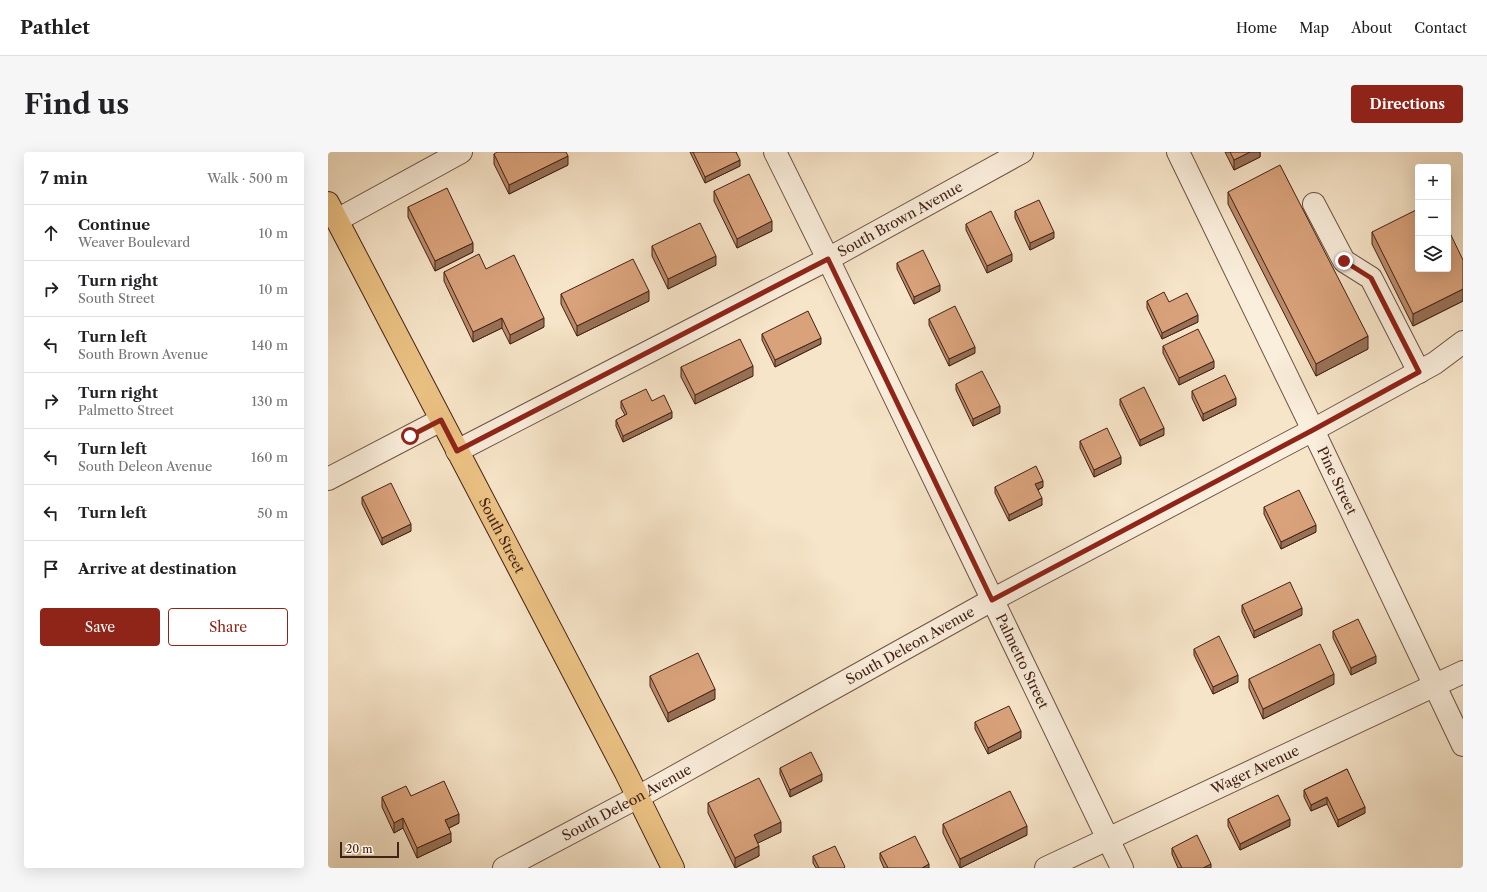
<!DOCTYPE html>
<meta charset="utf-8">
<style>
body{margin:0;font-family:"Libre Caslon Text",serif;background:#f6f6f6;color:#202124}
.controls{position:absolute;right:12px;top:12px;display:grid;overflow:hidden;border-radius:4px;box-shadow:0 4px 16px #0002}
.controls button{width:36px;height:36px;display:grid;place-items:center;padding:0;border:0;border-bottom:1px solid #e0e0e0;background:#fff;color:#202124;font:20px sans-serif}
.scale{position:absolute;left:12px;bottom:10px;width:59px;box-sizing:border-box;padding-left:4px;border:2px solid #422216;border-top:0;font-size:11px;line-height:14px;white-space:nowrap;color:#422216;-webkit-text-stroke:3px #faeedc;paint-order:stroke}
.stop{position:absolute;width:12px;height:12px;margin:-9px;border:3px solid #8f2418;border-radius:50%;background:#fff}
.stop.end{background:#8f2418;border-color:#fff;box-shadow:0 1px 4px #0008}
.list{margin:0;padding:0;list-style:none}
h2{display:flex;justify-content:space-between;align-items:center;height:52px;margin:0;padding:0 16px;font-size:17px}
h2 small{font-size:13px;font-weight:400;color:#757577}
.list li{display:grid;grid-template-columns:26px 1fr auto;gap:12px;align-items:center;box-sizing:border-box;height:56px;padding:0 16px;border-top:1px solid #e0e0e0}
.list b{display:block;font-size:15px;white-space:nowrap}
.list p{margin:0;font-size:13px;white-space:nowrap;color:#757577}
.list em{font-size:13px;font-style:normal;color:#757577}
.actions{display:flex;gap:8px;padding:12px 16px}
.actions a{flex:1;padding:9px 0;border:1px solid #8f2418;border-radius:4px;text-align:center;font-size:14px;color:#8f2418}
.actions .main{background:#8f2418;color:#fff}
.icon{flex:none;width:22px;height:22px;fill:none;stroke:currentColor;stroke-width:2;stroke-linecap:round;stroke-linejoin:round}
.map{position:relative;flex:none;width:1135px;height:716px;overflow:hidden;border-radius:4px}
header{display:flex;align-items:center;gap:24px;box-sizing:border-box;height:56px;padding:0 20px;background:#fff;border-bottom:1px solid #e0e0e0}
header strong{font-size:19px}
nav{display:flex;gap:22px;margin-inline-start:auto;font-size:14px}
.intro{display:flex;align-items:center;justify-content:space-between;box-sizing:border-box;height:96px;padding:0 24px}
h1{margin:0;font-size:28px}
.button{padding:10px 18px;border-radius:4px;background:#8f2418;color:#fff;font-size:14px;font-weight:700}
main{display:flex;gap:24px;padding:0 24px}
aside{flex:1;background:#fff;border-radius:4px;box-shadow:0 4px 16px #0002}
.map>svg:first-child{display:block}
</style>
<header>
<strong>Pathlet</strong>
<nav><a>Home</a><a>Map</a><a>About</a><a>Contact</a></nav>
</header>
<div class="intro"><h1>Find us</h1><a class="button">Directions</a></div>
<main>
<aside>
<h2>7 min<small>Walk · 500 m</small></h2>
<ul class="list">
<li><svg class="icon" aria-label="ahead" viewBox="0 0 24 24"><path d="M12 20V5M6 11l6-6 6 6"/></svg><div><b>Continue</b><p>Weaver Boulevard</p></div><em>10 m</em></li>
<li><svg class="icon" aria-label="right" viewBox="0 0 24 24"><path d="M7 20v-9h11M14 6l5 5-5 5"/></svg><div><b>Turn right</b><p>South Street</p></div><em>10 m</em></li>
<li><svg class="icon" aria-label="left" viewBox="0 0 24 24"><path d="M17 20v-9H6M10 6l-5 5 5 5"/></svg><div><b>Turn left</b><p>South Brown Avenue</p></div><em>140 m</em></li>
<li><svg class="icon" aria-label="right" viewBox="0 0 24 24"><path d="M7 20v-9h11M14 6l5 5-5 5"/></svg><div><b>Turn right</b><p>Palmetto Street</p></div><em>130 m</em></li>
<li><svg class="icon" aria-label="left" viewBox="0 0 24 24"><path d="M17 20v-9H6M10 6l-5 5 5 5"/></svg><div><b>Turn left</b><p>South Deleon Avenue</p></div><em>160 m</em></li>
<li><svg class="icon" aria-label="left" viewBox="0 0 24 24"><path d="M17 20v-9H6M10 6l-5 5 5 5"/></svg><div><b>Turn left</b></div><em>50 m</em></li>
<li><svg class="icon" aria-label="arrive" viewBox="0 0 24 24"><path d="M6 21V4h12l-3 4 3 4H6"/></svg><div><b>Arrive at destination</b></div></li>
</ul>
<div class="actions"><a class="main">Save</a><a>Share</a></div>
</aside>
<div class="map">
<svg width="1135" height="716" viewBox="0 0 1135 716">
<rect width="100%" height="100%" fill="#f7e5c9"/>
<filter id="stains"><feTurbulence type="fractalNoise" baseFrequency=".005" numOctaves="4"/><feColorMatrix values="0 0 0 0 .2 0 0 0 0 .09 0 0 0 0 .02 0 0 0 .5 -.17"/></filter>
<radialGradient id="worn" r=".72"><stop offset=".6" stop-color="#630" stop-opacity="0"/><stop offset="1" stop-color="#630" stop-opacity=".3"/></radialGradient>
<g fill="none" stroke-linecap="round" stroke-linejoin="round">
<!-- minor casing -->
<g stroke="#6f5343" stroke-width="24">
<g id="minor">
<path id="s1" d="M447,0L500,107L794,716"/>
<path id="s2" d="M850,0L985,278L1135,593"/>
<polyline points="986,52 1016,109 1043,126 1091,220"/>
<polyline points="9,68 133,0"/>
<path id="s3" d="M129,299L500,107L694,0"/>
<polyline points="0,327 113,268"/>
<path id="s4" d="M176,716L310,645L664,448L985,278L1107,211L1135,190"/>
<path id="s5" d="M718,716L1135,520"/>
</g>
</g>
<!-- major casing -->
<g stroke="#422216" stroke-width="24">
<g id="major">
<path id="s6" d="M0,51L298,621L345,716"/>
</g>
</g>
<!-- minor -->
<use href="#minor" stroke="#faeedc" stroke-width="22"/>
<!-- major -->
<use href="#major" stroke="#ecc284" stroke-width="22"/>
</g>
<!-- wall -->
<g fill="#bb8b6a" stroke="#422216">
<polygon points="362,0 408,0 412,14 377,31"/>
<polygon points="897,0 932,0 932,5 906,18"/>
<polygon points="166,2 240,13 181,42 166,12"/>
<polygon points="386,39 444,79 409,96 386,49"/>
<polygon points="900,40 1040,197 988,224 900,52"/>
<polygon points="80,55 145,100 107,119 80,65"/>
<polygon points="687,59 726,86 702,98 687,66"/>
<polygon points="638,72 684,109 659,121 638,78"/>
<polygon points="1044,80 1135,108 1135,149 1085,174 1044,92"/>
<polygon points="324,94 388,113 340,137 324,104"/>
<polygon points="569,111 612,139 586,152 569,117"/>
<polygon points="158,117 216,175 182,192 174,176 145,190 116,129 116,120"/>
<polygon points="233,142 321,149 249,184 233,152"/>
<polygon points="819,149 841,150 870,170 834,187 819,156"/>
<polygon points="601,167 647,201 621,214 601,173"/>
<polygon points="434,182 493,192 447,215 434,188"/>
<polygon points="835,194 886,216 851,233 835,201"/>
<polygon points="353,215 425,224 367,252 353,225"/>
<polygon points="628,232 672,261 645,274 628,238"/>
<polygon points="864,239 908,253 875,269 864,246"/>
<polygon points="792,247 836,283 812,294 792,253"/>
<polygon points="293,249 324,249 344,266 295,290 288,274 288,268 297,263 293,256"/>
<polygon points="752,289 793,312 766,325 752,296"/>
<polygon points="667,335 715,335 710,338 714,353 681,369 667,341"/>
<polygon points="34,345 83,379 54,393 34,352"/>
<polygon points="936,355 988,380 953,397 936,362"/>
<polygon points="914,453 974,463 926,486 914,460"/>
<polygon points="1005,479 1048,511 1023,523 1005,486"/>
<polygon points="866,497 910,530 885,542 866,503"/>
<polygon points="322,524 387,547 340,570 322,534"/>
<polygon points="921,527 1006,532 935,567 921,536"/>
<polygon points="647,570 693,586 660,602 647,577"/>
<polygon points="452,616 494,629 462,645 452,622"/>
<polygon points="1019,617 1037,661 1010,675 999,652 983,659 976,645 976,638"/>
<polygon points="83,644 131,671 121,676 123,690 89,706 75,676 66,681 54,655 54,645"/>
<polygon points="380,651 453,680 429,691 431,704 407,716 380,661"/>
<polygon points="900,667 962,674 912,698 900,674"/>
<polygon points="615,672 699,683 632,716 615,681"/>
<polygon points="844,696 883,716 850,716 844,702"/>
<polygon points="552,701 601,716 556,716 552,707"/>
<polygon points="485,704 517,716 488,716 485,711"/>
</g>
<!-- shaded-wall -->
<g fill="#987156" stroke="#422216">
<polygon points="922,0 932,0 932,5 906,18 906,8"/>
<polygon points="240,4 240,13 181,42 181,33"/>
<polygon points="412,8 412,14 377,31 377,25"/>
<polygon points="444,69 444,79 409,96 409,87"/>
<polygon points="726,80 726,86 702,98 702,91"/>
<polygon points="145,91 145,100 107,119 107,109"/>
<polygon points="684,102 684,109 659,121 659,114"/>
<polygon points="388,104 388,113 340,137 340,127"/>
<polygon points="612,133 612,139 586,152 586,145"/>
<polygon points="1135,137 1135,149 1085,174 1085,162"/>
<polygon points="321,139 321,149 249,184 249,174"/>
<polygon points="870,163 870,170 834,187 834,181"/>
<polygon points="174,166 174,176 145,190 145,180"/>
<polygon points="216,166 216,175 182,192 182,183"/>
<polygon points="1040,184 1040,197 988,224 988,212"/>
<polygon points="493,186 493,192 447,215 447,208"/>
<polygon points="647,195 647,201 621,214 621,207"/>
<polygon points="886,209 886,216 851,233 851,226"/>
<polygon points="425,214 425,224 367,252 367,243"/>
<polygon points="908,246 908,253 875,269 875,262"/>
<polygon points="672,254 672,261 645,274 645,267"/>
<polygon points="344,260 344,266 295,290 295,284"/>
<polygon points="836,276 836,283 812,294 812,288"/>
<polygon points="793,305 793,312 766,325 766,318"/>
<polygon points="715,329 715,335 707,339 707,332"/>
<polygon points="714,346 714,353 681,369 681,363"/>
<polygon points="83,372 83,379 54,393 54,386"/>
<polygon points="988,373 988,380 953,397 953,390"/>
<polygon points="974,456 974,463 926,486 926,479"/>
<polygon points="1048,504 1048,511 1023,523 1023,516"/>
<polygon points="1006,522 1006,532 935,567 935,557"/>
<polygon points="910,523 910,530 885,542 885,535"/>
<polygon points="387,537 387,547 340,570 340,561"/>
<polygon points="693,579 693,586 660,602 660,596"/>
<polygon points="494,622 494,629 462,645 462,638"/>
<polygon points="999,645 999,652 983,659 983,653"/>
<polygon points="1037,655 1037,661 1010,675 1010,668"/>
<polygon points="131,662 131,671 117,678 117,668"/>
<polygon points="75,666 75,676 66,681 66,671"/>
<polygon points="962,667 962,674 912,698 912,692"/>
<polygon points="453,670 453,680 426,693 426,683"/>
<polygon points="699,674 699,683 632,716 632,707"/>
<polygon points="123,681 123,690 89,706 89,696"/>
<polygon points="431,694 431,704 407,716 407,706"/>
<polygon points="601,712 601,716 594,716"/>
<polygon points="883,712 883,716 875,716"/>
</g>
<!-- building -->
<g fill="#d9a27b" stroke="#422216">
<polygon points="169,0 238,0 240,4 181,33 166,2"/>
<polygon points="365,0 408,0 412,8 377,25"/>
<polygon points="902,0 922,0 906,8"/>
<polygon points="952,13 1040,184 988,212 900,40"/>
<polygon points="421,22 444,69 409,87 386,39"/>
<polygon points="119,36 145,91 107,109 80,55"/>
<polygon points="711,48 726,80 702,91 687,59"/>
<polygon points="1090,57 1090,117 1120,117 1120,77 1135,108 1135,137 1085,162 1044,80"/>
<polygon points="663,59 684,102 659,114 638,72"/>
<polygon points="372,71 388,104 340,127 324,94"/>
<polygon points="595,98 612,133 586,145 569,111"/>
<polygon points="151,102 158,117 186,103 216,166 182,183 174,166 145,180 116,120"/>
<polygon points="305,107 321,139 249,174 233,142"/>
<polygon points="836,140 841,150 859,141 870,163 834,181 819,149"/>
<polygon points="627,154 647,195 621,207 601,167"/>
<polygon points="480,159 493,186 447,208 434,182"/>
<polygon points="870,177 886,209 851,226 835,194"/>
<polygon points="412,187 425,214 367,243 353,215"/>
<polygon points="654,219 672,254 645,267 628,232"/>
<polygon points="897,223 908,246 875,262 864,239"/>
<polygon points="816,235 836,276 812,288 792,247"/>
<polygon points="318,237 324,249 336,243 344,260 295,284 288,268 299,262 293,249"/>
<polygon points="779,276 793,305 766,318 752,289"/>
<polygon points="708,314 715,329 707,332 714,346 681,363 667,335"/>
<polygon points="63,331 83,372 54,386 34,345"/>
<polygon points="971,338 988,373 953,390 936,355"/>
<polygon points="962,430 974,456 926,479 914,453"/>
<polygon points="1030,467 1048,504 1023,516 1005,479"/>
<polygon points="891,484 910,523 885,535 866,497"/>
<polygon points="992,492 1006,522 935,557 921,527"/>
<polygon points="370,501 387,537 340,561 322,524"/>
<polygon points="681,554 693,579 660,596 647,570"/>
<polygon points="483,600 494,622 462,638 452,616"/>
<polygon points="1019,617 1037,655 1010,668 999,645 983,653 976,638"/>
<polygon points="431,626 453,670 426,683 431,694 407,706 380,651"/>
<polygon points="116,629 131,662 117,668 123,681 89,696 75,666 66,671 54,645 78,634 83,644"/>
<polygon points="682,639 699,674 632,707 615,672"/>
<polygon points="950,643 962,667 912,692 900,667"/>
<polygon points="869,683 883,712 875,716 854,716 844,696"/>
<polygon points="587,684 601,712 594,716 560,716 552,701"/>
<polygon points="507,694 517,715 516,716 491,716 485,704"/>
</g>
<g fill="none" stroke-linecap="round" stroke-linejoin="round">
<!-- route -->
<polyline stroke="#8f2418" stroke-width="5" points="82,284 113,268 129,299 500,107 664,448 985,278 1091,220 1043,126 1016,109"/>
</g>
<g text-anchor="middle" stroke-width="3.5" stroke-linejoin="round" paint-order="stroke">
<!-- street labels -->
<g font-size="14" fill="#422216" stroke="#faeedc">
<text dy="5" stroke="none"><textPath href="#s3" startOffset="500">South Brown Avenue</textPath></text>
<text dy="5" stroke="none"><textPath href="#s2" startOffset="365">Pine Street</textPath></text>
<text dy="5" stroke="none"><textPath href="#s6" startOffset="375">South Street</textPath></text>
<text dy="5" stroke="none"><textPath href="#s4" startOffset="463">South Deleon Avenue</textPath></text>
<text dy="5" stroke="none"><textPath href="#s1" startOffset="566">Palmetto Street</textPath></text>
<text dy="5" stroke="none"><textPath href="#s5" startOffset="231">Wager Avenue</textPath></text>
<text dy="5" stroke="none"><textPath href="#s4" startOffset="139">South Deleon Avenue</textPath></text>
</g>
</g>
<rect width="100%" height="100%" filter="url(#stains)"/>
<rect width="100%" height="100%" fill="url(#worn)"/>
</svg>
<div class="controls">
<button>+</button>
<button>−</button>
<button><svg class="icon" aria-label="layers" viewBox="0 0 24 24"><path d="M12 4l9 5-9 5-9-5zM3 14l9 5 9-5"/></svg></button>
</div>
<div class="scale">20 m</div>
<div class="stop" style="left:82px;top:284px"></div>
<div class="stop end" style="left:1016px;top:109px"></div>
</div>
</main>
